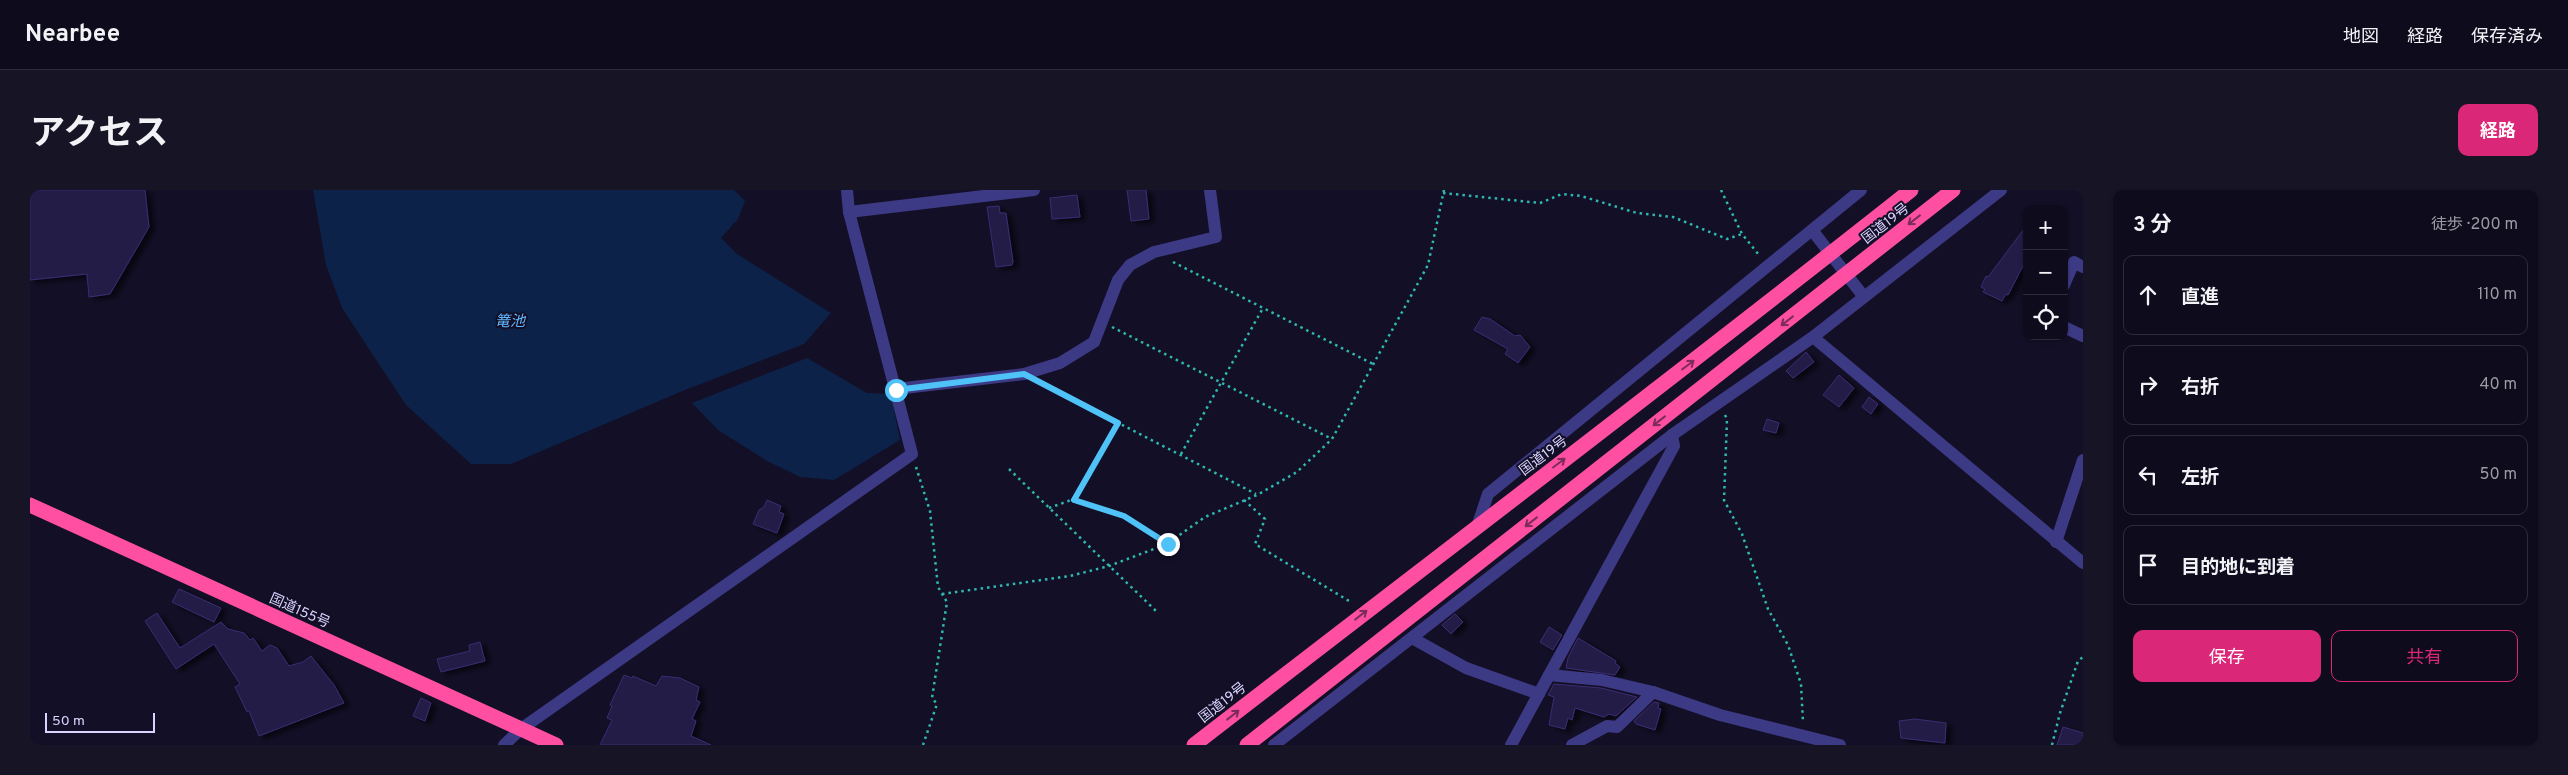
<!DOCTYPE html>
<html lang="ja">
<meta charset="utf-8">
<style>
body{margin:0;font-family:Overpass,"Noto Sans JP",sans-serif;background:#171425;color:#f1f3f6}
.controls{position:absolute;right:15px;top:15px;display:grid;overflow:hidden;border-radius:10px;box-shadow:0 1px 4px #0004}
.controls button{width:45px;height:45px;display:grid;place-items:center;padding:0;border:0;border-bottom:1px solid #2e2b3b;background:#0e0b1c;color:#f1f3f6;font:25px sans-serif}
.scale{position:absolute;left:15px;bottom:12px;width:110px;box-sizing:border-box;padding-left:5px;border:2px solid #d9d4ff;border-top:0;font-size:14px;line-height:18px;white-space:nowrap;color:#d9d4ff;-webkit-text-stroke:4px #130f26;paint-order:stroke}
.stop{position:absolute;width:15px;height:15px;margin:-11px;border:4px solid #4fc3f7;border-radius:50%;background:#fff}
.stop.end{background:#4fc3f7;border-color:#fff;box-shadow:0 1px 5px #0008}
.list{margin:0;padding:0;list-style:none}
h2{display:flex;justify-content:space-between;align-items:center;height:65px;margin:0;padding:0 20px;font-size:21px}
h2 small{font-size:16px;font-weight:400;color:#9b9ba3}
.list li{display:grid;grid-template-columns:32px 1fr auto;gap:15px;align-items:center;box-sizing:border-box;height:80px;margin:0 10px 10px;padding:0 10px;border:1px solid #2e2b3b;border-radius:10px}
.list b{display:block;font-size:19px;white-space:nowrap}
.list em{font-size:16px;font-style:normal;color:#9b9ba3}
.actions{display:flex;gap:10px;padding:15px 20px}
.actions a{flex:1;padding:11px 0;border:1px solid #db2777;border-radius:10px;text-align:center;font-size:18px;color:#db2777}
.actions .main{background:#db2777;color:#fff}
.icon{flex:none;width:28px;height:28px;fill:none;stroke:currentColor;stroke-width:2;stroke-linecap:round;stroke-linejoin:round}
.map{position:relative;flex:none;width:2053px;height:555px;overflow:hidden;border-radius:10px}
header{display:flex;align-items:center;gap:30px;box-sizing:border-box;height:70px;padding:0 25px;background:#0e0b1c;border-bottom:1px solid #2e2b3b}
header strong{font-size:24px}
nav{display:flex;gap:28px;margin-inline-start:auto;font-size:18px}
.intro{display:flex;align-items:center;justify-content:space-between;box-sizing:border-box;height:120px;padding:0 30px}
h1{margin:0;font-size:35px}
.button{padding:12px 22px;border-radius:10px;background:#db2777;color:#fff;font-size:18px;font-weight:700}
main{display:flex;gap:30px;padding:0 30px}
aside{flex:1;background:#0e0b1c;border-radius:10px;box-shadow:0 1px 4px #0004}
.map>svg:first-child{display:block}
</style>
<header>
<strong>Nearbee</strong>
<nav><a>地図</a><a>経路</a><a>保存済み</a></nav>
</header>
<div class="intro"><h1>アクセス</h1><a class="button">経路</a></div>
<main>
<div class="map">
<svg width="2053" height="555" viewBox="0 0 2053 555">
<defs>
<filter id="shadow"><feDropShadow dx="5.5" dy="3" stdDeviation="2.5" flood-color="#0009"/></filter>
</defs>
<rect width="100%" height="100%" fill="#130f26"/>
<!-- water -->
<g fill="#0c2248">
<polygon points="283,0 704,0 715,11 708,29 691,48 707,64 801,123 774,154 650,202 481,274 441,274 376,215 312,118 296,75"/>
<polygon points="777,168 837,203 861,204 870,250 804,290 770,287 737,271 688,240 662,213"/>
</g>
<!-- building -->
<g fill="#241b47" stroke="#3b2d73" filter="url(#shadow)">
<polygon points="0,0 115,0 119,37 80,104 59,107 57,84 0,90"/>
<polygon points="1097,0 1116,0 1119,29 1101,31"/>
<polygon points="1047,5 1050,27 1022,29 1020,8"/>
<polygon points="969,16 970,23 976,23 983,72 982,75 966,77 957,17"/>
<polygon points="1997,35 1997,68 1978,105 1976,104 1972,111 1953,102 1955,99 1951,97 1956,86 1958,87"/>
<polygon points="1452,127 1460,129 1485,146 1490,145 1500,157 1488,173 1475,164 1478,159 1444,140"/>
<polygon points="1776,162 1784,172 1763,188 1756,181"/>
<polygon points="1809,185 1824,198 1809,217 1793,205"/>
<polygon points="1839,207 1848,214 1841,224 1832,217"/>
<polygon points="1737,229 1749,233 1746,243 1733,240"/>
<polygon points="737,310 751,316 749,322 754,324 747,343 723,334 729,320 734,317"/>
<polygon points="149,399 191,418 184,432 142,412"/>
<polygon points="127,423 150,458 191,432 198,439 214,443 220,450 223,448 232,461 240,455 247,458 259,476 273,472 281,466 304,495 314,513 229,546 219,521 217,522 205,497 210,494 184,454 146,479 115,431"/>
<polygon points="1425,424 1433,432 1421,444 1412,435"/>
<polygon points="1519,437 1532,445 1523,460 1510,452"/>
<polygon points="1548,448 1586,471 1585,473 1590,477 1585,485 1536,478 1538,468"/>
<polygon points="450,452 455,471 411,482 407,469 440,461 439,455"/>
<polygon points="594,485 602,488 603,486 626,496 632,486 650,488 669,497 666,510 670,512 662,529 666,531 661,546 681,555 570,555 582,530 577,528 582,516 580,515"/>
<polygon points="1524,494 1571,498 1607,507 1586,526 1579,524 1574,527 1545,518 1542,530 1538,528 1535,539 1519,535 1524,507 1518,505"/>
<polygon points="391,508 401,513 395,531 383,526"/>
<polygon points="1624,512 1629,513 1628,518 1631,519 1625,540 1606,534 1604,531"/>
<polygon points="1885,529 1916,533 1915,553 1871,548 1869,531"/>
<polygon points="2033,537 2053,543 2053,555 2027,555"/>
</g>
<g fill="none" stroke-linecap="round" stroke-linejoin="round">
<!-- path -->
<g stroke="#2fb8b0" stroke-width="2.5" stroke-dasharray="2.5 4" stroke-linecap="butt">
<polyline points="1691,0 1712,44 1729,65"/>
<polyline points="1413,3 1510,13 1532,4 1551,6 1607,23 1643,27 1697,49 1712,44"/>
<polyline points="1143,72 1343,174"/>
<polyline points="1082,137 1302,249"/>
<polyline points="1011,193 1226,304"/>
<polyline points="1695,225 1697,229 1694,310 1712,344 1738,419 1758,455 1771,494 1773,532"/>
<polyline points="1151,264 1233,118"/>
<polyline points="886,277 900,321 908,397 917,412 902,508 907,514 893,555"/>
<polyline points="979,279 1126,421"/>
<polyline points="1044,309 1088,233"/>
<polyline points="1214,310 1235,329 1225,354 1319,411"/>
<polyline points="1019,318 1044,309 1093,325 1137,354"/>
<polyline points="912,404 1040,386 1079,376 1137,354 1175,327 1227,305 1267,282 1302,249 1398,75 1414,0"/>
<polyline points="2022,555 2030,523 2048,471 2053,467"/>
</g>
<!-- minor -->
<g stroke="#3d3a85" stroke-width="12">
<polyline points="819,22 1004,0"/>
<polyline points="1782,40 1834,107"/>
<polyline points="2034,95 2044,72 2053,77"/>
<polyline points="2034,137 2053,146"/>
<polyline points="1783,147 2053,373"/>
<polyline points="866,199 994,184 1030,173 1064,152 1088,90 1100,75 1124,62 1186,47 1180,0"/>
<polyline points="1448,334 1458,304 1831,0"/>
<polyline points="2026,352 2053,270"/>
<polyline points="1382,448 1436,478 1509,504"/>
<polyline points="1519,485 1572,490 1623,502 1690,525 1810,555"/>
<polyline points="474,555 491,539 882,264 819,22 817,0"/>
<polyline points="1244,555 1642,245 1783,147 1971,0"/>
<polyline points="1481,555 1644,256 1642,245"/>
<polyline points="1542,555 1577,536 1587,537 1623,502"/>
</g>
<!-- highway -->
<g stroke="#ff4fa3" stroke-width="15">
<polyline points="0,315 526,555"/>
<path d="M1164,555C1403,370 1644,188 1881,0"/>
<polyline points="1217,555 1923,0"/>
</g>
</g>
<!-- one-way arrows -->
<defs><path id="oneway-shaft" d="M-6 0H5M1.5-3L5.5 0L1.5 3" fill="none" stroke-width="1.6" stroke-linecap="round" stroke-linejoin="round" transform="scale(1.25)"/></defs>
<g stroke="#7d2c5e">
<use href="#oneway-shaft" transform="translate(1884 30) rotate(142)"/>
<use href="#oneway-shaft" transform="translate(1757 131) rotate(142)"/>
<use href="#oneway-shaft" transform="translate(1658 175) rotate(-37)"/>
<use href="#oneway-shaft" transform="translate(1629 231) rotate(142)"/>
<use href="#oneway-shaft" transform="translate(1529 273) rotate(-37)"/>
<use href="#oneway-shaft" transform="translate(1501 332) rotate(142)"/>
<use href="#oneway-shaft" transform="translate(1331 425) rotate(-38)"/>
<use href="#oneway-shaft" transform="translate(1203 525) rotate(-38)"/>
</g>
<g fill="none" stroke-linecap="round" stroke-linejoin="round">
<!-- route -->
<polyline stroke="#4fc3f7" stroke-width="6" points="866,200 994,184 1088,233 1044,310 1094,326 1138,354"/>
</g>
<g text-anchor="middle" stroke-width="4" stroke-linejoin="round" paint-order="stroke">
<!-- street labels -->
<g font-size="14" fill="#d9d4ff" stroke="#130f26">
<text transform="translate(1855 33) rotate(-38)" y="5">国道19号</text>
<text transform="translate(1513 265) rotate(-37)" y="5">国道19号</text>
<text transform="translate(270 420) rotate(24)" y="5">国道155号</text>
<text transform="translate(1192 512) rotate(-38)" y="5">国道19号</text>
</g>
<!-- water labels -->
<g font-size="15" font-style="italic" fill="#62b6ff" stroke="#130f26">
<text x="480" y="136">篭池</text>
</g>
</g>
</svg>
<div class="controls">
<button>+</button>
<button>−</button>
<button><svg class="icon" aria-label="locate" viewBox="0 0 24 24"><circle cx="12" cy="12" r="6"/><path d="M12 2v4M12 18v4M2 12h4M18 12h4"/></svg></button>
</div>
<div class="scale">50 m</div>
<div class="stop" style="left:866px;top:200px"></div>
<div class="stop end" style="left:1138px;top:354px"></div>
</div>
<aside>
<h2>3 分<small>徒歩 · 200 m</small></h2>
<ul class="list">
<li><svg class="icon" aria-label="ahead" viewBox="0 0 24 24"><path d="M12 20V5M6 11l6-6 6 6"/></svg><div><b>直進</b></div><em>110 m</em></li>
<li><svg class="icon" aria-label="right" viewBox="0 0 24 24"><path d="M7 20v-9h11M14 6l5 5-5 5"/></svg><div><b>右折</b></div><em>40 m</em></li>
<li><svg class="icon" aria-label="left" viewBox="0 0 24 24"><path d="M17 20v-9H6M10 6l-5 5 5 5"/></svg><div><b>左折</b></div><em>50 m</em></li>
<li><svg class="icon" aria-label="arrive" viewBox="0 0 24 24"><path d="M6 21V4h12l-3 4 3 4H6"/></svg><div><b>目的地に到着</b></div></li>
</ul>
<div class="actions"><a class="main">保存</a><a>共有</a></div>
</aside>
</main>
